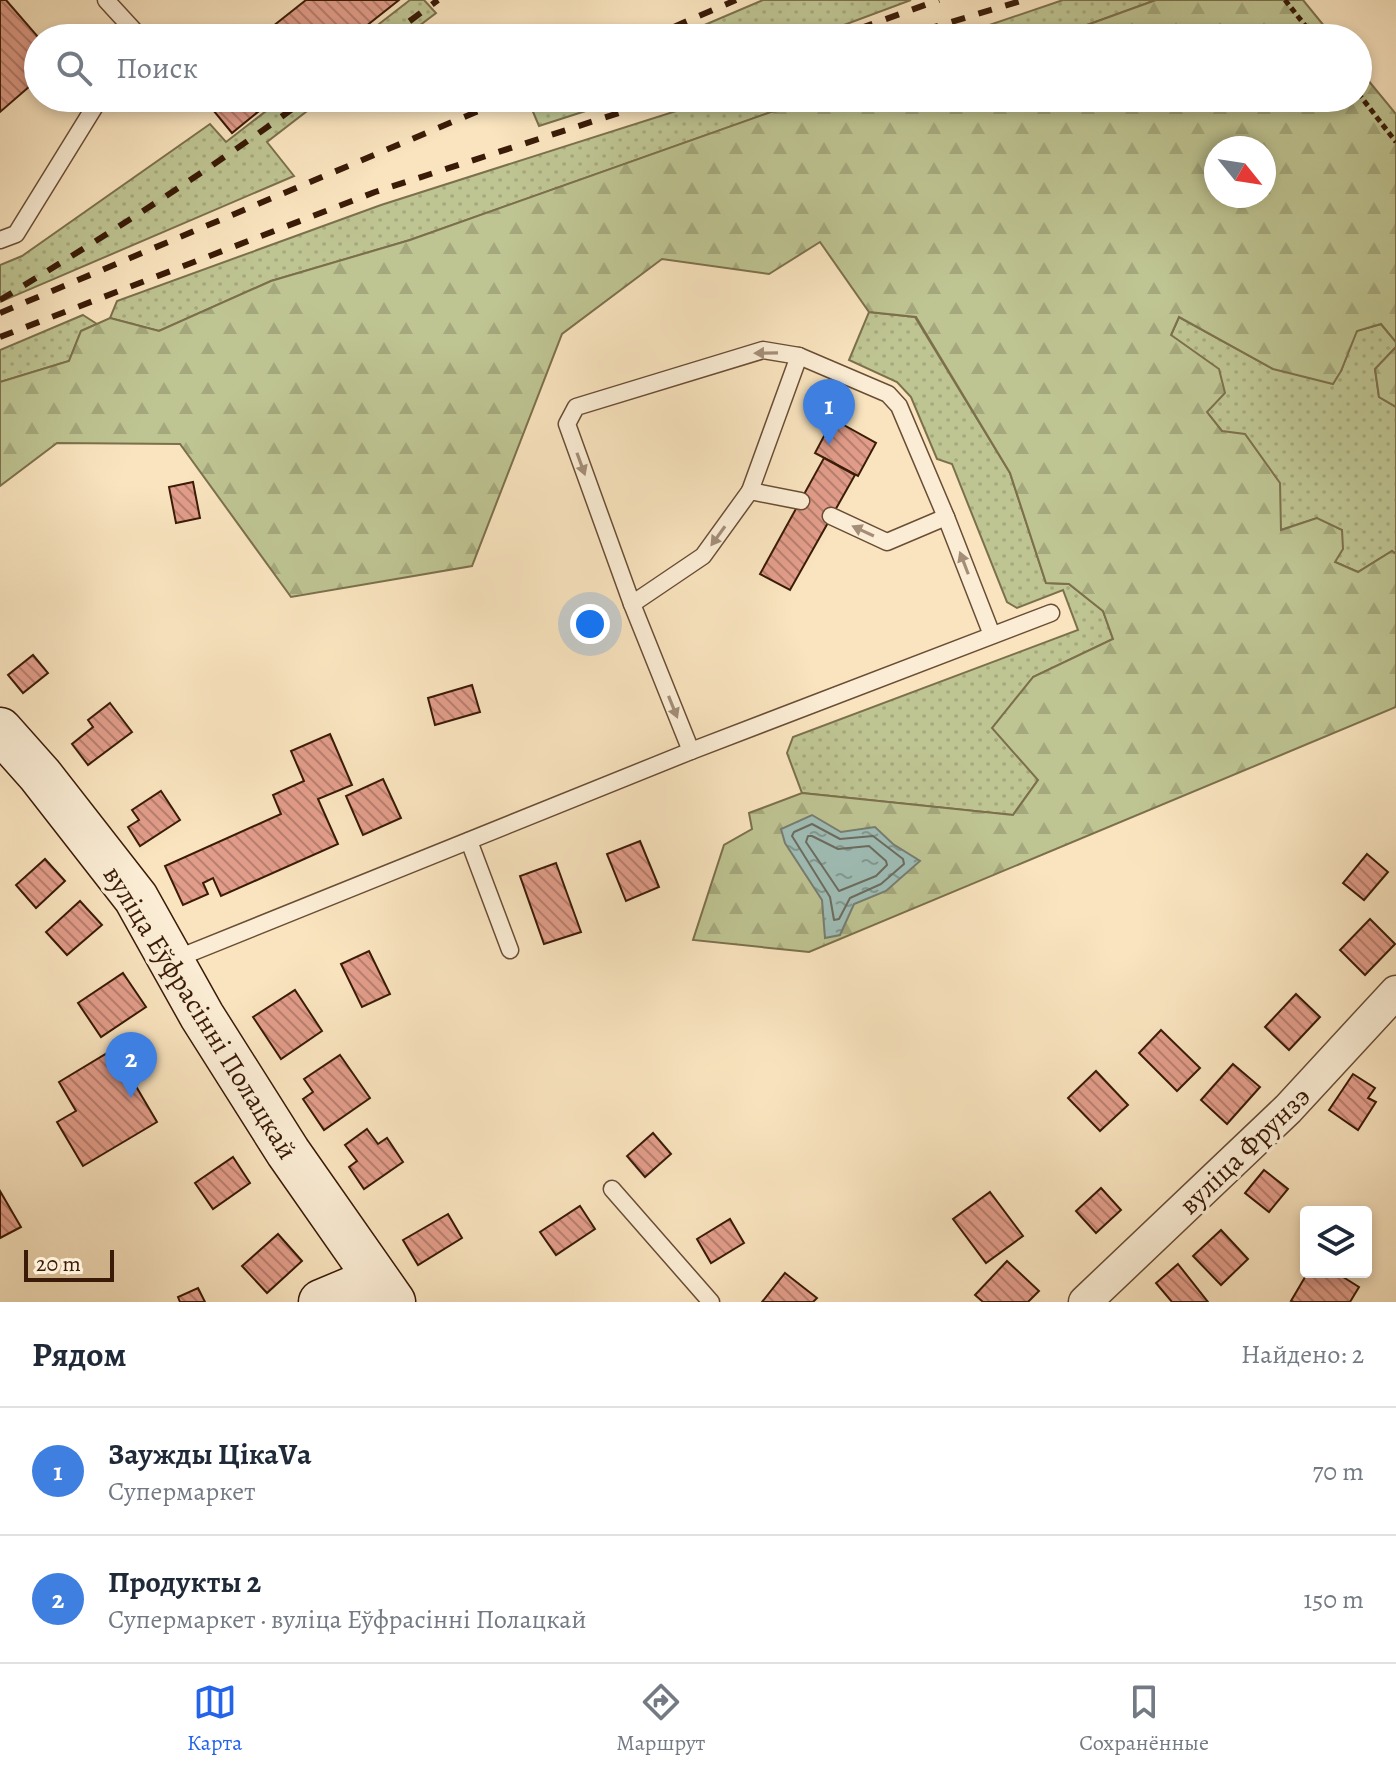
<!DOCTYPE html>
<html lang="ru">
<meta charset="utf-8">
<style>
body{margin:0;font-family:Alegreya,serif;background:#f6f6f7;color:#1f2937}
.controls{position:absolute;right:24px;bottom:24px;display:grid;overflow:hidden;border-radius:8px;box-shadow:0 4px 12px #0003}
.controls button{width:72px;height:72px;display:grid;place-items:center;padding:0;border:0;border-bottom:2px solid #e0e1e3;background:#fff;color:#1f2937;font:40px sans-serif}
.compass{position:absolute;left:1204px;top:136px;width:72px;height:72px;border-radius:50%;background:#fff;box-shadow:0 4px 12px #0003;rotate:120deg}
.scale{position:absolute;left:24px;bottom:20px;width:90px;box-sizing:border-box;padding-left:8px;border:4px solid #3a1b07;border-top:0;font-size:22px;line-height:28px;white-space:nowrap;color:#3a1b07;-webkit-text-stroke:6px #fbedd5;paint-order:stroke}
.you{position:absolute;left:590px;top:624px;width:28px;height:28px;margin:-20px;border:6px solid #fff;border-radius:50%;background:#1a73e8;box-shadow:0 0 0 12px #1a73e833}
.badge{display:grid;place-items:center;width:52px;height:52px;border-radius:50%;background:#2563eb;color:#fff;font-size:26px;font-weight:700}
.pin{position:absolute;translate:-50% -66px;filter:drop-shadow(0 2px 4px #0008)}
.pin::after{content:'';position:absolute;top:42px;width:28px;height:24px;background:inherit;clip-path:polygon(0 0,100% 0,50% 100%)}
.list{margin:0;padding:0;list-style:none}
h2{display:flex;justify-content:space-between;align-items:center;height:104px;margin:0;padding:0 32px;font-size:34px}
h2 small{font-size:26px;font-weight:400;color:#747a83}
.list li{display:grid;grid-template-columns:52px 1fr auto;gap:24px;align-items:center;box-sizing:border-box;height:128px;padding:0 32px;border-top:2px solid #e0e1e3}
.list b{display:block;font-size:30px;white-space:nowrap}
.list p{margin:0;font-size:26px;white-space:nowrap;color:#747a83}
.list em{font-size:26px;font-style:normal;color:#747a83}
.icon{flex:none;width:44px;height:44px;fill:none;stroke:currentColor;stroke-width:2;stroke-linecap:round;stroke-linejoin:round}
.map{position:relative;flex:none;width:1396px;height:1302px;overflow:hidden}
.search{position:absolute;background:#fff;box-shadow:0 4px 12px #0003;left:24px;right:24px;top:24px;height:88px;display:flex;align-items:center;gap:20px;box-sizing:border-box;padding:0 28px;border-radius:44px;color:#747a83;font-size:30px}
.sheet{height:360px;background:#fff}
nav{display:flex;justify-content:space-around;align-items:center;box-sizing:border-box;height:112px;border-top:2px solid #e0e1e3;background:#fff;font-size:22px;color:#747a83}
nav a{display:grid;justify-items:center;gap:4px}
nav .on{color:#2563eb}
.map>svg:first-child{display:block}
</style>
<div class="map">
<svg width="1396" height="1302" viewBox="0 0 1396 1302">
<defs>
<pattern id="grass-dots" width="8" height="8" patternUnits="userSpaceOnUse" patternTransform="scale(2)"><rect width="8" height="8" fill="#bec492"/><path d="M2 2h.1M6 6h.1" fill="none" stroke="#a4a87c" stroke-width="1.8" stroke-linecap="round"/></pattern>
<pattern id="forest-firs" width="22" height="20" patternUnits="userSpaceOnUse" patternTransform="scale(2)"><rect width="22" height="20" fill="#bec492"/><path d="M5 1l3.5 6h-7zM16 11l3.5 6h-7z" fill="#a4a87c"/></pattern>
<pattern id="water-ripples" width="26" height="14" patternUnits="userSpaceOnUse" patternTransform="scale(2)"><rect width="26" height="14" fill="#9fbeb7"/><path d="M2 4q2-2 4 0t4 0M15 11q2-2 4 0t4 0" fill="none" stroke="#839a93"/></pattern>
<pattern id="building-back-hatch" width="6" height="6" patternUnits="userSpaceOnUse" patternTransform="scale(2)"><rect width="6" height="6" fill="#e29d8a"/><path d="M-1 5l2 2M0 0l6 6M5-1l2 2" fill="none" stroke="#b87f6f"/></pattern>
</defs>
<rect width="100%" height="100%" fill="#f9e4bf"/>
<filter id="stains"><feTurbulence type="fractalNoise" baseFrequency=".0025" numOctaves="4"/><feColorMatrix values="0 0 0 0 .2 0 0 0 0 .09 0 0 0 0 .02 0 0 0 .5 -.17"/></filter>
<radialGradient id="worn" r=".72"><stop offset=".6" stop-color="#630" stop-opacity="0"/><stop offset="1" stop-color="#630" stop-opacity=".3"/></radialGradient>
<!-- grass -->
<g fill="url(#grass-dots)" stroke="#7c704c" stroke-width="2">
<polygon points="410,0 424,0 436,13 403,38 361,38"/>
<polygon points="763,0 911,0 809,38 674,38"/>
<polygon points="1063,0 1156,0 1051,38 951,38"/>
<polygon points="283,98 324,98 267,142 294,176 0,302 0,265 22,256 210,124 226,142"/>
<polygon points="533,98 626,98 539,126 528,100"/>
<polygon points="717,98 877,98 771,112 410,240 271,281 159,331 110,318 117,301 381,205"/>
<polygon points="869,312 915,317 1010,473 1046,583 1069,584 1103,611 1113,639 1033,677 1038,780 1013,815 802,793 787,753 793,737 1078,630 1063,590 1017,608 1007,602 952,464 937,459 911,397 897,382 849,360"/>
<polygon points="83,315 97,324 81,331 69,361 0,382 0,350"/>
<polygon points="1179,317 1273,369 1341,371 1356,331 1381,324 1396,342 1396,347 1375,369 1379,397 1396,407 1396,554 1392,551 1358,572 1335,562 1317,518 1281,530 1222,431 1207,412 1171,335"/>
</g>
<!-- forest -->
<g fill="url(#forest-firs)" stroke="#7c704c" stroke-width="2" fill-rule="evenodd">
<polygon points="1156,0 1303,0 1334,38 1051,38"/>
<path d="M1358,68L1396,114V342L1381,324L1357,331L1341,371L1333,384L1273,369L1179,317L1171,335L1219,369L1225,393L1207,412L1222,431L1245,434L1280,483L1281,530L1317,518L1342,530L1343,549L1335,562L1358,572L1392,551L1396,554V707L809,952L693,940L724,845L752,829L749,813L802,793L1013,815L1038,780L992,728L1033,677L1113,639L1103,611L1069,584L1046,583L1010,473L916,317L869,312L820,242L769,274L662,259L562,334L472,566L291,597L180,444L57,443L0,486V382L69,361L81,331L110,318L159,331L271,281L410,240L771,112L877,98H1358ZM1216,148H1264V196H1216Z"/>
<polygon points="1396,347 1396,407 1379,397 1375,369"/>
</g>
<!-- water -->
<polygon fill="url(#water-ripples)" stroke="#777d71" stroke-width="2" points="812,815 841,832 875,827 893,844 920,861 886,891 854,904 840,935 825,938 822,900 785,843 781,829"/>
<g fill="none" stroke-linecap="round" stroke-linejoin="round">
<!-- shore -->
<g stroke="#6c6c5f" stroke-width="2">
<polygon points="812,824 840,839 873,836 903,859 904,864 881,884 850,898 839,919 834,920 830,897 792,836 794,832"/>
<polygon points="808,836 812,836 838,849 869,846 886,861 887,865 876,876 839,891 806,842"/>
</g>
</g>
<!-- building -->
<g fill="url(#building-back-hatch)" stroke="#3a1b07" stroke-width="2">
<polygon points="0,0 6,0 39,38 38,79 0,112"/>
<polygon points="306,0 399,0 351,38 258,38"/>
<polygon points="228,98 275,98 232,133 213,110"/>
<polygon points="833,419 876,443 858,476 815,453"/>
<polygon points="824,458 855,475 790,590 760,574"/>
<polygon points="193,482 200,518 176,523 169,487"/>
<polygon points="33,655 48,673 23,693 8,675"/>
<polygon points="472,685 480,712 435,725 428,698"/>
<polygon points="110,703 132,732 88,765 72,744 93,727 88,720"/>
<polygon points="330,734 352,785 318,799 338,844 221,896 213,878 203,883 208,894 183,905 165,866 281,814 273,795 304,781 291,751"/>
<polygon points="383,779 401,818 363,835 346,796"/>
<polygon points="161,791 180,820 140,846 128,827 139,820 132,810"/>
<polygon points="640,841 659,887 626,901 607,854"/>
<polygon points="1367,854 1388,872 1364,900 1343,883"/>
<polygon points="45,859 65,881 36,908 16,885"/>
<polygon points="556,863 581,932 544,944 520,876"/>
<polygon points="80,901 102,925 67,955 46,932"/>
<polygon points="1370,919 1395,944 1365,975 1340,950"/>
<polygon points="369,951 390,994 362,1007 341,964"/>
<polygon points="123,973 146,1007 101,1037 78,1003"/>
<polygon points="295,990 322,1031 281,1059 253,1017"/>
<polygon points="1296,994 1320,1017 1289,1050 1265,1027"/>
<polygon points="1161,1030 1200,1068 1177,1091 1139,1053"/>
<polygon points="114,1049 157,1122 83,1166 57,1122 76,1111 59,1082"/>
<polygon points="340,1055 370,1098 324,1130 303,1099 313,1092 304,1079"/>
<polygon points="1233,1064 1260,1087 1227,1124 1201,1100"/>
<polygon points="1096,1071 1128,1105 1100,1131 1068,1098"/>
<polygon points="1353,1074 1375,1088 1368,1098 1376,1102 1358,1130 1329,1110"/>
<polygon points="367,1129 378,1144 387,1138 403,1162 364,1189 349,1167 357,1161 345,1145"/>
<polygon points="653,1133 671,1154 645,1177 627,1156"/>
<polygon points="233,1157 250,1183 213,1209 195,1183"/>
<polygon points="1264,1170 1288,1189 1269,1212 1245,1193"/>
<polygon points="1101,1188 1121,1210 1096,1233 1076,1211"/>
<polygon points="0,1191 21,1227 0,1238"/>
<polygon points="990,1192 1023,1236 986,1263 953,1219"/>
<polygon points="580,1206 595,1229 556,1255 540,1232"/>
<polygon points="448,1214 462,1238 418,1265 403,1240"/>
<polygon points="730,1219 744,1243 711,1263 697,1239"/>
<polygon points="1221,1230 1248,1259 1221,1285 1193,1256"/>
<polygon points="278,1234 302,1261 267,1293 242,1266"/>
<polygon points="1007,1261 1039,1291 1028,1302 983,1302 975,1295"/>
<polygon points="1178,1264 1208,1302 1172,1302 1156,1283"/>
<polygon points="1308,1272 1335,1272 1359,1287 1350,1302 1294,1302 1291,1301"/>
<polygon points="785,1273 817,1298 813,1302 762,1302"/>
<polygon points="198,1288 205,1302 180,1302 178,1297"/>
</g>
<g fill="none" stroke-linecap="round" stroke-linejoin="round">
<!-- lane casing -->
<g stroke="#6a4d35" stroke-width="19">
<g id="lane">
<polyline points="106,0 139,36 137,38"/>
<polyline points="0,240 16,234 100,98"/>
<polyline points="750,491 799,356"/>
<polyline points="831,516 887,542 946,517"/>
<polyline points="632,604 703,556 750,491 801,501"/>
<polyline points="691,751 632,604 567,424 576,407 763,350 799,356 888,394 899,406 946,517 992,635"/>
<polyline points="469,841 510,950"/>
<polyline points="173,960 691,751 1051,613"/>
<polyline points="612,1189 711,1302"/>
</g>
</g>
<!-- street casing -->
<g stroke="#6a4d35" stroke-width="35">
<polyline id="street" points="1085,1302 1288,1109 1396,992"/>
</g>
<!-- secondary casing -->
<g stroke="#3a1b07" stroke-width="47">
<g id="secondary">
<polyline points="0,730 40,775 136,898 202,1016 288,1152 393,1302"/>
<polyline points="321,1302 376,1279"/>
</g>
</g>
<!-- path -->
<g stroke="#3a1b07" stroke-width="5" stroke-dasharray="6 4" stroke-linecap="butt">
<polyline points="1285,0 1315,38"/>
<polyline points="1358,93 1396,142"/>
</g>
<!-- lane -->
<use href="#lane" stroke="#fbedd5" stroke-width="16"/>
<!-- street -->
<use href="#street" stroke="#fbedd5" stroke-width="32"/>
<!-- secondary -->
<use href="#secondary" stroke="#fbedd5" stroke-width="44"/>
<!-- rail -->
<g stroke="#3a1b07" stroke-width="6" stroke-dasharray="14 14" stroke-linecap="butt">
<polyline points="387,38 438,0"/>
<polyline points="648,38 736,0"/>
<polyline points="833,38 939,0"/>
<polyline points="898,38 1024,0"/>
<path d="M0,300C105,236 208,172 307,98"/>
<polyline points="0,313 509,98"/>
<polyline points="0,337 375,192 665,98"/>
</g>
</g>
<!-- one-way arrows -->
<defs><path id="oneway-solid" d="M-6-.8H1V-3.2L6.5 0L1 3.2V.8H-6Z" transform="scale(2)"/></defs>
<g fill="#a48e78">
<use href="#oneway-solid" transform="translate(766 353) rotate(179)"/>
<use href="#oneway-solid" transform="translate(581 464) rotate(70)"/>
<use href="#oneway-solid" transform="translate(863 531) rotate(-155)"/>
<use href="#oneway-solid" transform="translate(718 536) rotate(126)"/>
<use href="#oneway-solid" transform="translate(964 563) rotate(-111)"/>
<use href="#oneway-solid" transform="translate(673 707) rotate(68)"/>
</g>
<g text-anchor="middle" stroke-width="7" stroke-linejoin="round" paint-order="stroke">
<!-- street labels -->
<g font-size="28" fill="#3a1b07" stroke="#fbedd5">
<text transform="translate(201 1012) rotate(58)" y="10">вуліца Еўфрасінні Полацкай</text>
<text transform="translate(1244 1150) rotate(-44)" y="10">вуліца Фрунзэ</text>
</g>
</g>
<rect width="100%" height="100%" filter="url(#stains)"/>
<rect width="100%" height="100%" fill="url(#worn)"/>
</svg>
<div class="controls">
<button><svg class="icon" aria-label="layers" viewBox="0 0 24 24"><path d="M12 4l9 5-9 5-9-5zM3 14l9 5 9-5"/></svg></button>
</div>
<svg class="compass" viewBox="-18 -18 36 36"><path d="M0-13l5 13h-10z" fill="#e53935"/><path d="M0 13l5-13h-10z" fill="#747a83"/></svg>
<div class="scale">20 m</div>
<div class="you"></div>
<div class="pin badge" style="left:829px;top:445px;background:#3f7fe0">1</div>
<div class="pin badge" style="left:131px;top:1098px;background:#3f7fe0">2</div>
<div class="search"><svg class="icon" aria-label="search" viewBox="0 0 24 24"><circle cx="10" cy="10" r="6"/><path d="M15 15l6 6"/></svg>Поиск</div>
</div>
<section class="sheet">
<h2>Рядом<small>Найдено: 2</small></h2>
<ul class="list">
<li><span class="badge" style="background:#3f7fe0">1</span><div><b>Заужды ЦікаVа</b><p>Супермаркет</p></div><em>70 m</em></li>
<li><span class="badge" style="background:#3f7fe0">2</span><div><b>Продукты 2</b><p>Супермаркет · вуліца Еўфрасінні Полацкай</p></div><em>150 m</em></li>
</ul>
</section>
<nav>
<a class="on"><svg class="icon" aria-label="map" viewBox="0 0 24 24"><path d="M3 6l6-2 6 2 6-2v14l-6 2-6-2-6 2zM9 4v14M15 6v14"/></svg>Карта</a>
<a><svg class="icon" aria-label="directions" viewBox="0 0 24 24"><path d="M12 3l9 9-9 9-9-9zM9 14v-3h6M13 9l2 2-2 2"/></svg>Маршрут</a>
<a><svg class="icon" aria-label="saved" viewBox="0 0 24 24"><path d="M7 4h10v16l-5-4-5 4z"/></svg>Сохранённые</a>
</nav>
